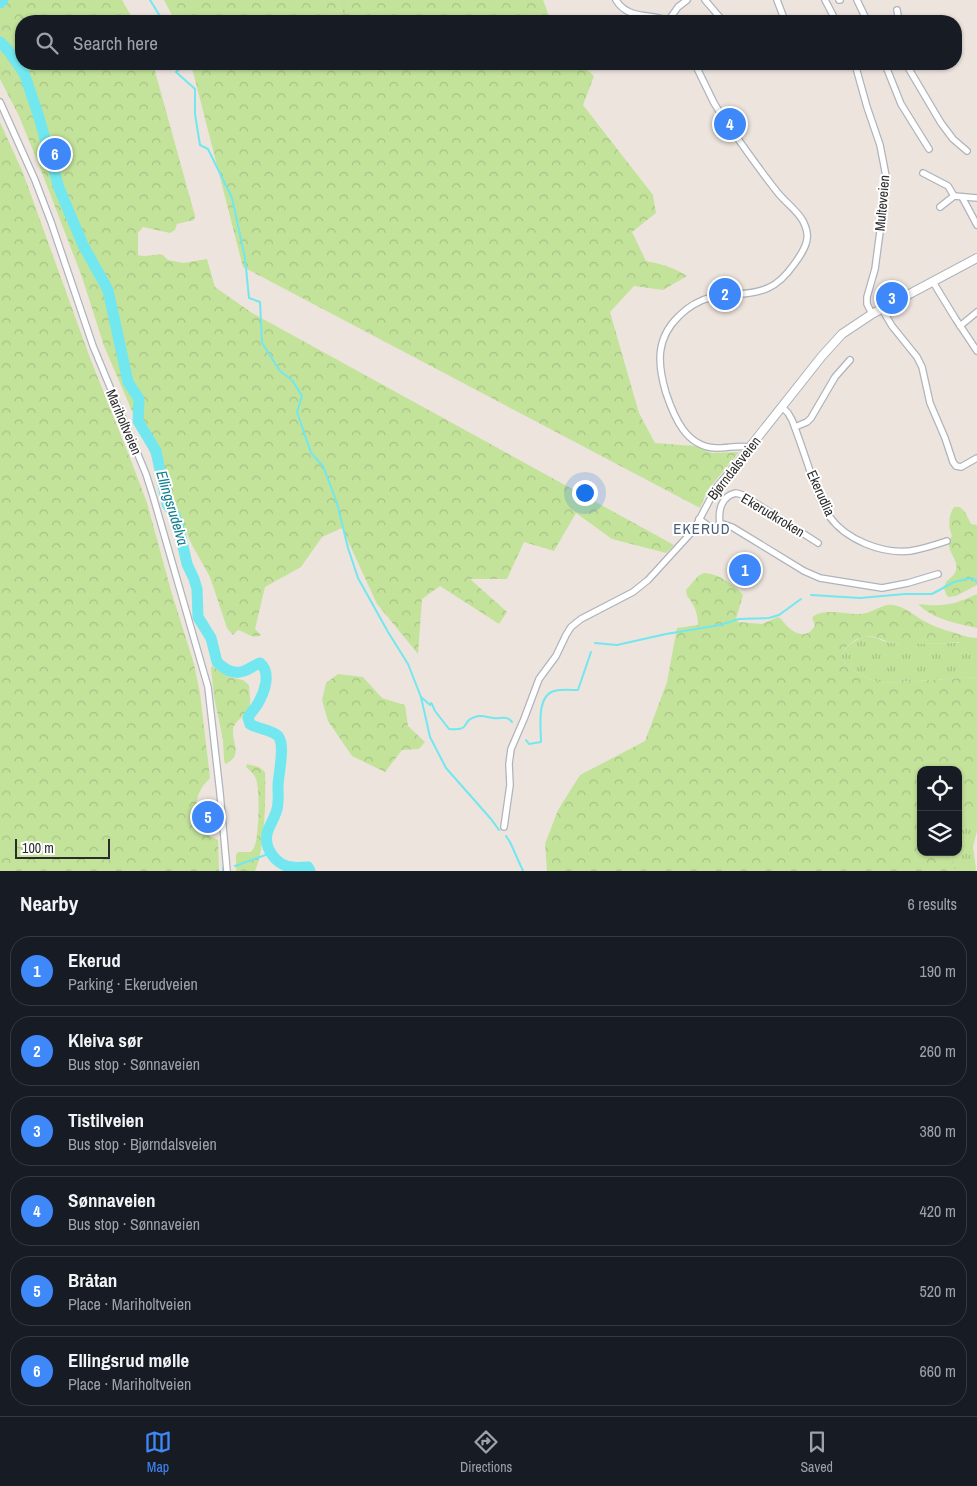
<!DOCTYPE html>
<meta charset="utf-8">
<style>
body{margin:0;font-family:"Archivo Narrow",sans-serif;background:#242831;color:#f1f3f6}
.controls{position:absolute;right:15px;bottom:15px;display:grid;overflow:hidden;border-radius:10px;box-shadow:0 1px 4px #0004}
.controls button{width:45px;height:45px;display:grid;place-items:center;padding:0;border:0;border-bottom:1px solid #363941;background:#171b24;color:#f1f3f6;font:25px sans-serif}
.scale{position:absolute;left:15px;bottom:12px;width:95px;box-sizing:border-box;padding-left:5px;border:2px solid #2c2c2c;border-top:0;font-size:14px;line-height:18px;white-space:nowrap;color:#2c2c2c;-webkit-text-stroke:4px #fff;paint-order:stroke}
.you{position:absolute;left:584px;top:492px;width:18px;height:18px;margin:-12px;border:4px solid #fff;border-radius:50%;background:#1a73e8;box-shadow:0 0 0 8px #1a73e833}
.badge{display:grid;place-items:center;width:32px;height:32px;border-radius:50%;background:#3f88f9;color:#fff;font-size:16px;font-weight:700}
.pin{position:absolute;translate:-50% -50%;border:2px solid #fff;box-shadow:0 1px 5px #0006}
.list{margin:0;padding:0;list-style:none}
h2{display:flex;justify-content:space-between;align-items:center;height:65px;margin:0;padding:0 20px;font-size:21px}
h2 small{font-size:16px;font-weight:400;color:#9ea1a6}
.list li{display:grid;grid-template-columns:32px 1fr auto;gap:15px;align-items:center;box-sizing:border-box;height:70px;margin:0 10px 10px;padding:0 10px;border:1px solid #363941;border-radius:20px}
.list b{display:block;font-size:19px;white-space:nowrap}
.list p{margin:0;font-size:16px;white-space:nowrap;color:#9ea1a6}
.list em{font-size:16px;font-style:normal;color:#9ea1a6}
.icon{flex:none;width:28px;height:28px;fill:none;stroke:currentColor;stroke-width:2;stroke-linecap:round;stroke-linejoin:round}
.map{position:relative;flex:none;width:977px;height:871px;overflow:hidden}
.search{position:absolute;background:#171b24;box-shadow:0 1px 4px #0004;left:15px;right:15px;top:15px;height:55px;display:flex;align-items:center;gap:12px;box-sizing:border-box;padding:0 18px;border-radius:20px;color:#9ea1a6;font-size:19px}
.sheet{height:545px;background:#171b24}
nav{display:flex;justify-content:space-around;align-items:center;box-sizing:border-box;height:70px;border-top:1px solid #363941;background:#171b24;font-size:14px;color:#9ea1a6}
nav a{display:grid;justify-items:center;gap:2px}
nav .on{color:#3f88f9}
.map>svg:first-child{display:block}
</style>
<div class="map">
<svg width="977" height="871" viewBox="0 0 977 871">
<defs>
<pattern id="grass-tufts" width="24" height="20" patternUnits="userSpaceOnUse" patternTransform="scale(1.25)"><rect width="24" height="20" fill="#c3e39b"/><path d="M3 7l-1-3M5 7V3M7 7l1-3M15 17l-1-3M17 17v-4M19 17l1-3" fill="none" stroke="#a8c386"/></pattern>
<pattern id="forest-crowns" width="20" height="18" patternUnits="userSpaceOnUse" patternTransform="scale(1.25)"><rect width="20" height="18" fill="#c3e39b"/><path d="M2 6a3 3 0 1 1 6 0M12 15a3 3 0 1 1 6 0" fill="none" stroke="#a8c386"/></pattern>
<pattern id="wetland-marsh" width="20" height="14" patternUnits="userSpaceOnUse" patternTransform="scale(1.25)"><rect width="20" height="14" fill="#c3e39b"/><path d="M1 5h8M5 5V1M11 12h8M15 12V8" fill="none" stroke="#a8c386"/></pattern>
</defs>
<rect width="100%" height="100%" fill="#ede4de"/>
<!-- grass -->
<g fill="url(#grass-tufts)">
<path d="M865,636L877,638L883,641L898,644L957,643L971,640L968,637L977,638V677L885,683C868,680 848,671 841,656C846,645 854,641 865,636Z"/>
<polygon points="960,819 971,819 977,831 973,847 976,869 975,871 955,871 951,855 949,852 958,852 958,820"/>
</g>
<!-- forest -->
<g fill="url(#forest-crowns)">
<path d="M0,0H122L134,21H21V64H153L195,216L194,220L177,224L175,230L170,233L143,227L138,233V255C146,258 154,253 163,255L168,260L183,263L207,259L215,287L252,313L674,545L666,553L612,539L576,513L554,551L524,542L507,579H470L507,612L499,624L440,586L422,599L418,654L377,604L342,528L322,537L301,567L265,587L255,629L261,635C253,640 246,632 238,630L233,635L227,628L210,577L192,545L182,523L162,491L151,455L104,346L82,277L39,165L19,116L0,79Z"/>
<polygon points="164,0 334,0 345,15 350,6 345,0 543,0 551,21 175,21"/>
<path d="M191,64H580L594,76L583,105L653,195L656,213L632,232L646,261C661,264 673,267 687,276L663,290L634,286L610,312L639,413L655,443L694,446L712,453L739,452L707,491L700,508L243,267Z"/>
<path d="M0,122L23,173L90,358L132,463L147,503L172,594L194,664L200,693L210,778C192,796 196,807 199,830L218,840L219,871H0Z"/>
<path d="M954,507H960L965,512L971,524L977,525V585L956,596L948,597C937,581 954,580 956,570C959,561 948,553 949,543C949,541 951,538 952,536C948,526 948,516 954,507Z"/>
<path d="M704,573C717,573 735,585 743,595L736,619L738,622L762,624L778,617C783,620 783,622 787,626C797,636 809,638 815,625L812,618C821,607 847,615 860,614C872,614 882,603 893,605C904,606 915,616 924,621C938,629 953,632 968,637L972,640L970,642C953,643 937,643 920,644C911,644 902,645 893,643C884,641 873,634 864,637C853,639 845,647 841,656C848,671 868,680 885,683L977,677V831L971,820H958V770H921V852H949L951,855L955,871H547L545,844L558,810L580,775L645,741L667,682L677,628L698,625C698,613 694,604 687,596L686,590L698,576Z"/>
<path d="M977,594V628C956,623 934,620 918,604C944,607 953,605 977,594Z"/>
<path d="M212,666L229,677L243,680L249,685C249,691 251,699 250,705C249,714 238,718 234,726C229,741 246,755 225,764L224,759L223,740L214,697L211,668Z"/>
<polygon points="338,674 363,677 382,698 405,705 408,726 425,742 419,749 402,750 385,772 352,756 328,721 322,700 326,683"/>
<path d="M247,764L259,767L265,772C266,795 265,851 255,871H236V855L238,852H251C253,849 254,848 255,845C259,833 260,790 256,779C254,773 250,771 246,767Z"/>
</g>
<!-- wetland -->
<polygon fill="url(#wetland-marsh)" points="334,0 345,0 350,6 352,21 345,15"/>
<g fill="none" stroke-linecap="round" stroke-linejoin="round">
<!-- stream -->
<g stroke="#72e7ef" stroke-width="2">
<polyline points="150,0 163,21"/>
<polyline points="185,64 176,72 195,89 195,114 200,145 208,149 232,198 245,258 249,298 260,302 262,343 280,371 292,380 302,396 297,412 311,453 323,466 337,503 348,548 358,578 388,632 408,664 421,697 430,737 446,768 491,819 499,830"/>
<polyline points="811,595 860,598 905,594 932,594 954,582 972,578 975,580 977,583"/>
<polyline points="595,643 617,645 666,634 720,625 739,619 769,618 779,615 801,599"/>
<path d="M421,697L430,705L431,703L432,704L435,711L449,729C473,731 460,721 475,717C482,714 488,718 494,718C498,719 502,717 506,718C509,718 510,720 512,722"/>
<path d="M526,740L529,744L541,742C541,728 536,696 554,691C561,689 571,690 578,690L591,652"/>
<polyline points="506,836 510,842 523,871"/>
<polyline points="235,866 271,853"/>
<polyline points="223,868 223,871"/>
</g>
<!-- river -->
<g stroke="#72e7ef" stroke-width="11">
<polyline points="0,3 3,0"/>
<path d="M0,42L7,49L24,73L38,114L59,188L83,245L108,290L128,382L139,399L138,421L156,451L167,504L175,515L178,524L187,564L194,579L197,589L198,617L211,638L217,662C224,669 234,675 244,671C250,669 254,665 260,663C272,673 264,694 257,705C254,710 250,713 248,718L250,724C258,729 272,730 278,736C286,745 278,775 278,786C278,793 279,802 277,809C275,818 269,825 267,834C264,849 277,866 292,867C297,868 303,867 308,867L310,871"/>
</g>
<!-- street casing -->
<g stroke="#aeb4bc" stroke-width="8">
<g id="street">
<path d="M616,0C628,20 650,13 669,21"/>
<polyline points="705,0 723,21"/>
<polyline points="777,0 785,21"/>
<polyline points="825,0 836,21"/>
<polyline points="839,0 840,0"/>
<polyline points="857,0 867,21"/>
<polyline points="897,10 899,21"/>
<polyline points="668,21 678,7 687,0"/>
<path d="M695,64L714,103L722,116C740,142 758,168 778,193C786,203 797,210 803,221C806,227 808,233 807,239C806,248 800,256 795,263C788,273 780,283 768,288C750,296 730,293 712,297C700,300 688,307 679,316C656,338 657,363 666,393C674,417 686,447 716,448C728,448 739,445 750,447"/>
<polyline points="855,64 867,107 880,145 886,176 885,194 875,269 867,297 867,304 872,314"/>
<polyline points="885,64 901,104 929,149"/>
<polyline points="906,64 941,123 953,139 967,151"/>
<polyline points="0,102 35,180 51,222 93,346 146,474 153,496 208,687 220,793 227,871"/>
<polyline points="923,173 948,186 954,196"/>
<polyline points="962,197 977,225"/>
<polyline points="940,207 954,196 977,198"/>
<polyline points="933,282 955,318 977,351"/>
<polyline points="882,309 892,326 917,357 922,367 930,403 945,438 953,462 956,466 961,467 977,458"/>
<polyline points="960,326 977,312"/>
<path d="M782,407L788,413L792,420C799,438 805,456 811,474C816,488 821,504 829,516C846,540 882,554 910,551C923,549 935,545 947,541"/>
<polyline points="795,427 807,422 811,418 835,377 850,360"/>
<polyline points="699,519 711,528 723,524 732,527 804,571 820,578 882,588 908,583 938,574"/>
<path d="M720,524C718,511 721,496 736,493L743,495L818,543"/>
<polyline points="504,827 510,785 509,764 511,749 524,719 539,679 556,656 566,635 571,627 581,619 633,592 648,580 690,534 697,524 716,488 750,447"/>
</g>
</g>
<!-- secondary casing -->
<g stroke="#aeb4bc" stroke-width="10">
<polyline id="secondary" points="750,447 822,356 842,334 872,314 977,258"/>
</g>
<!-- street -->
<use href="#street" stroke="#fff" stroke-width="5.5"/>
<!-- secondary -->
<use href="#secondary" stroke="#fff" stroke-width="8"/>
</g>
<g text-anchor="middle" stroke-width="4" stroke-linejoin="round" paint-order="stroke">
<!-- street labels -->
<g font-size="14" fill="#2c2c2c" stroke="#fff">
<text transform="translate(882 203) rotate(-85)" y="5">Multeveien</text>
<text transform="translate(124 422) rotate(67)" y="5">Mariholtveien</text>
<text transform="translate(734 468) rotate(-52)" y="5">Bjørndalsveien</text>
<text transform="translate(821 493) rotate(66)" y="5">Ekerudlia</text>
<text transform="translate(773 515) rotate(31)" y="5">Ekerudkroken</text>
</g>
<!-- water labels -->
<g font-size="15" font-style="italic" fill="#0e7e90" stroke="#fff">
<text transform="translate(172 508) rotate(73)" y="5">Ellingsrudelva</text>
</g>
<!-- neighbourhood labels -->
<g font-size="15" letter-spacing="1" fill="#4c5f7d" stroke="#fff">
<text x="702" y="534">EKERUD</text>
</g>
</g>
</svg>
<div class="controls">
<button><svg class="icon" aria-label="locate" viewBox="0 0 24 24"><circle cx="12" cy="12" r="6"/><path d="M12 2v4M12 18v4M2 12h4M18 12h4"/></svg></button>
<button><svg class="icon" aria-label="layers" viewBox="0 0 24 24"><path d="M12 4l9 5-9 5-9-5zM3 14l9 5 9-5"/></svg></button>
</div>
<div class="scale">100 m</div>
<div class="you"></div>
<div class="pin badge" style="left:745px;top:570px">1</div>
<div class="pin badge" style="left:725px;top:294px">2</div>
<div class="pin badge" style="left:892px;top:298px">3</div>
<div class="pin badge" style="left:730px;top:124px">4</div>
<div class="pin badge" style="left:208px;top:817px">5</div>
<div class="pin badge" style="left:55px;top:154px">6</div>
<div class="search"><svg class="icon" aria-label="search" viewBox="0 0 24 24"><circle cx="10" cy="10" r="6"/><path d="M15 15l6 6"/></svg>Search here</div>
</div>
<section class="sheet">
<h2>Nearby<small>6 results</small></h2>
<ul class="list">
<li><span class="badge">1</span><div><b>Ekerud</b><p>Parking · Ekerudveien</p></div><em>190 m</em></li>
<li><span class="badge">2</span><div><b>Kleiva sør</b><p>Bus stop · Sønnaveien</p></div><em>260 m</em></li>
<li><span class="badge">3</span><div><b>Tistilveien</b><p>Bus stop · Bjørndalsveien</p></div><em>380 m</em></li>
<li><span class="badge">4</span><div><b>Sønnaveien</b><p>Bus stop · Sønnaveien</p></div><em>420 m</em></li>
<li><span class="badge">5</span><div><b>Bråtan</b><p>Place · Mariholtveien</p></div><em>520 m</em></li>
<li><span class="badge">6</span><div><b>Ellingsrud mølle</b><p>Place · Mariholtveien</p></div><em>660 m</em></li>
</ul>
</section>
<nav>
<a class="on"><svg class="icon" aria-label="map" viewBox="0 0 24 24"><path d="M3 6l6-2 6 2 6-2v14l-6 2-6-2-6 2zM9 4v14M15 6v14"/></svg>Map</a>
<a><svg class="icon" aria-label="directions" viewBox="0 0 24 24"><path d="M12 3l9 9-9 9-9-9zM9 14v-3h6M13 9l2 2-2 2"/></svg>Directions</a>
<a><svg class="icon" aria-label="saved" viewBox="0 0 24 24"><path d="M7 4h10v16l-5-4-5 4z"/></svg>Saved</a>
</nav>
